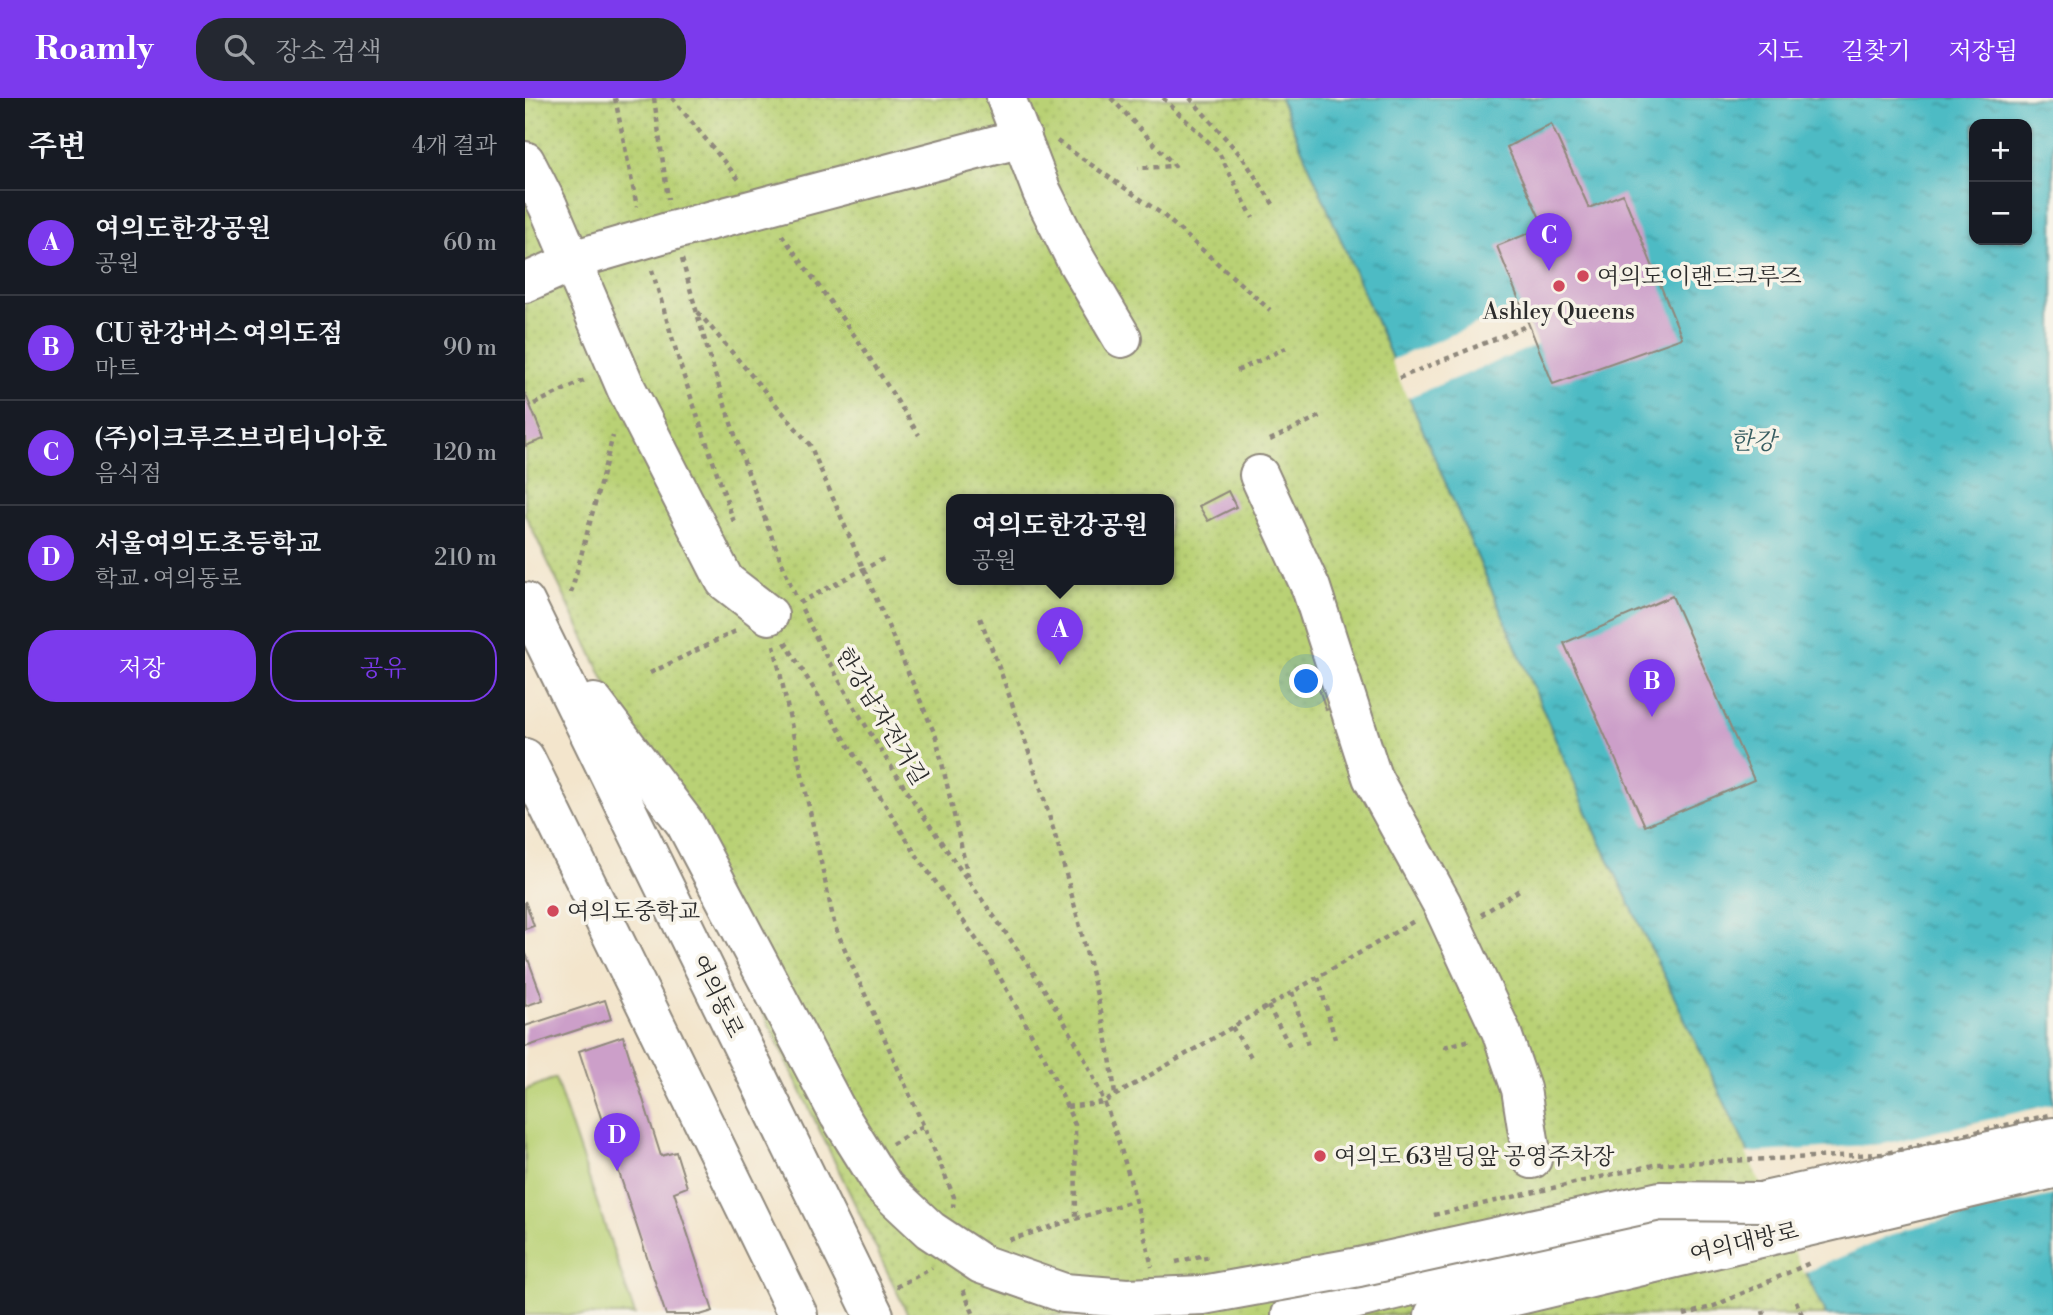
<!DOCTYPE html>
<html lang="ko">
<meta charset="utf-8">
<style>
body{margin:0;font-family:"Libre Bodoni","Noto Serif KR",serif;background:#242831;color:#f1f3f6}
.controls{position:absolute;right:21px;top:21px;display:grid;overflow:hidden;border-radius:14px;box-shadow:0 2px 5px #0004}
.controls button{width:63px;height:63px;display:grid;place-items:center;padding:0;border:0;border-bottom:2px solid #363941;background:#171b24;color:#f1f3f6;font:35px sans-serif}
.you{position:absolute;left:782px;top:584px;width:24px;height:24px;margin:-18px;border:5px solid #fff;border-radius:50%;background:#1a73e8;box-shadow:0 0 0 10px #1a73e833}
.badge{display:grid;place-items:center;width:46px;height:46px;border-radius:50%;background:#7c3aed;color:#fff;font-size:23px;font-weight:700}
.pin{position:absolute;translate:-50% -58px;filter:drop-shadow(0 2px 4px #0008)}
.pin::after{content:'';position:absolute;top:37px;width:24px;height:21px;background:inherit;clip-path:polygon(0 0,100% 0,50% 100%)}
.popup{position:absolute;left:421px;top:396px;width:228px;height:91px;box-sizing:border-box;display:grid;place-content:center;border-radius:14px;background:#171b24;filter:drop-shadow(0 2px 5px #0005);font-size:23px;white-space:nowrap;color:#9ea1a6}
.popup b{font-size:26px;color:#f1f3f6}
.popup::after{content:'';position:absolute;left:50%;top:100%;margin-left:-14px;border:14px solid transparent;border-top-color:#171b24}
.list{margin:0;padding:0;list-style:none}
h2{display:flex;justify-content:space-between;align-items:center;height:91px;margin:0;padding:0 28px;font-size:30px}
h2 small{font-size:23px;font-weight:400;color:#9ea1a6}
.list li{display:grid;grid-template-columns:46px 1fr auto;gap:21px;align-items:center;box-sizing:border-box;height:105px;padding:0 28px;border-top:2px solid #363941}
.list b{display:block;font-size:26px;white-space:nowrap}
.list p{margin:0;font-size:23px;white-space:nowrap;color:#9ea1a6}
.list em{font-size:23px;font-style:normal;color:#9ea1a6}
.actions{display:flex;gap:14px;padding:21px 28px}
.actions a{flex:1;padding:16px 0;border:2px solid #7c3aed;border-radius:28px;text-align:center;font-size:24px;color:#7c3aed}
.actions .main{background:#7c3aed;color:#fff}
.icon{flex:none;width:38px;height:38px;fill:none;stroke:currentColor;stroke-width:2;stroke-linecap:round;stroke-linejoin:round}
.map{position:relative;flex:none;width:1528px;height:1217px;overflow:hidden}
header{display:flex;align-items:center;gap:42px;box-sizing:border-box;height:98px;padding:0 35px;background:#7c3aed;color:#fff}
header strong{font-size:33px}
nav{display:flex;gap:38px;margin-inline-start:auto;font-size:24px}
.search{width:490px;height:63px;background:#242831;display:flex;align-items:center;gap:18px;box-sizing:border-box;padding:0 24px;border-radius:28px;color:#9ea1a6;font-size:26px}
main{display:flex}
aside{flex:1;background:#171b24}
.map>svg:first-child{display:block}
</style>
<header>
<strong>Roamly</strong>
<div class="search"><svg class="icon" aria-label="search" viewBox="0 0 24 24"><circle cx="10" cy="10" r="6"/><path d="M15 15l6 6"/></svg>장소 검색</div>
<nav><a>지도</a><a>길찾기</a><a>저장됨</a></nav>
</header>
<main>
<aside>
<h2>주변<small>4개 결과</small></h2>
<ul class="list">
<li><span class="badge">A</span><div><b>여의도한강공원</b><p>공원</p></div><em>60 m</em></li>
<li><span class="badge">B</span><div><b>CU 한강버스 여의도점</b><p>마트</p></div><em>90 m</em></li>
<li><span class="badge">C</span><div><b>(주)이크루즈브리티니아호</b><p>음식점</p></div><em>120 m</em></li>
<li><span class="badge">D</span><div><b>서울여의도초등학교</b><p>학교 · 여의동로</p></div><em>210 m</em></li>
</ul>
<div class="actions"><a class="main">저장</a><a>공유</a></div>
</aside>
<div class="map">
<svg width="1528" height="1217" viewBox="0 0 1528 1217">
<defs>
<pattern id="park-dots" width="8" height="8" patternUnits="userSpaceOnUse" patternTransform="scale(1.75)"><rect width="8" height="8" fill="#b9d175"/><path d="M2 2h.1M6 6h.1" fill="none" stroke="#9fb465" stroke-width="1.8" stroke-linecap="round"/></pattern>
<pattern id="water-ripples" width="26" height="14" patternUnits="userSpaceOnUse" patternTransform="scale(1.75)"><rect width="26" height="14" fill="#4dbbc4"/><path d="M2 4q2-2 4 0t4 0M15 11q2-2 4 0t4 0" fill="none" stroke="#40989f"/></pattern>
</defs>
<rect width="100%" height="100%" fill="#f7f3e8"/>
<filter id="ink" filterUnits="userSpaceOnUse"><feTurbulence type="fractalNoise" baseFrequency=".0143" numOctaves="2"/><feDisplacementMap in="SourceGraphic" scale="14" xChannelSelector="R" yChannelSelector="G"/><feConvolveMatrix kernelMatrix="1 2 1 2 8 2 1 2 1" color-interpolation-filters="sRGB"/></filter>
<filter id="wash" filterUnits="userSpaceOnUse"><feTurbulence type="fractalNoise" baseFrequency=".00686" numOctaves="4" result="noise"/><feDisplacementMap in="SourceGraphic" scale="28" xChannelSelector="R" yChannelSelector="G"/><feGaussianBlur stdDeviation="1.57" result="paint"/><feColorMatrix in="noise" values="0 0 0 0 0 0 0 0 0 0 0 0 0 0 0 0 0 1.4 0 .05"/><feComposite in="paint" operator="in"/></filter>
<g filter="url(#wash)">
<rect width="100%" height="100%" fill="#f3e5cc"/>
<!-- grass -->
<polygon fill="#b9d175" stroke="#727e50" stroke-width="2" points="30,980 110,1217 0,1217 0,992"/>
<!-- park -->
<path fill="url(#park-dots)" stroke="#727e50" stroke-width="2" fill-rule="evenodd" d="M0,0H755L1072,737L1301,1217H383L0,416ZM426,401H644V481H426Z"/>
<!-- water -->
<path fill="url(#water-ripples)" stroke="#3c7378" stroke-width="2" fill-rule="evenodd" d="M755,0H1528V1217H1301L1072,737ZM1449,26H1502V142H1449Z"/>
<!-- pier -->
<g fill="#f3e5cc">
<polygon points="996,208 1012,247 882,300 866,262"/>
<polygon points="1528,1006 1528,1097 1381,1131 1279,1175 1221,1055 1359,1046"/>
</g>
<g id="blocks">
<!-- building -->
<g fill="#cc9fc9">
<polygon points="1026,26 1064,110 1098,96 1157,240 1028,286 972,148 1019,129 982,49"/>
<polygon points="0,295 19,341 0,348"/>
<polygon points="703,393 711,409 683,423 674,408"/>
<polygon points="1147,498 1229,682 1120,728 1039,545"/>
<polygon points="806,573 817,606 801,612 790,579"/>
<polygon points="0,803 9,828 0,831"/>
<polygon points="0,853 18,902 0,908"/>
<polygon points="80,902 86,921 0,949 0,928"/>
<polygon points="98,938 136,1058 151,1054 162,1089 149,1094 188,1213 175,1217 141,1217 54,953"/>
</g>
</g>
</g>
<g filter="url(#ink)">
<use href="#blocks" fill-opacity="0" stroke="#8f887c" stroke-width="2"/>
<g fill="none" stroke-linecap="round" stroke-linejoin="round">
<!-- minor casing -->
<g stroke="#8f887c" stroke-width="42">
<g id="minor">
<polyline points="481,0 517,94 551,162 597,240"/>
<polyline points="0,63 23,108 101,290 200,483 244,517"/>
<polyline points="0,185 61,158 150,132 497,40"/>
<polyline points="734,377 786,490 847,679 917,806 976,933 996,991 1007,1061"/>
</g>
</g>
<!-- major casing -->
<g stroke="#8f887c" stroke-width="42">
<g id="major">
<polyline points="0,504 349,1217"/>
<polyline points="69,605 160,725 314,1017"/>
<polyline points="0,660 273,1217"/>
<polyline points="766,1217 1235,1104 1528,1039"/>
<polyline points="909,1217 1528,1071"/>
</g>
</g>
<!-- path -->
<g stroke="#8f887c" stroke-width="4.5" stroke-dasharray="5 5" stroke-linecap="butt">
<polyline points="90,0 112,109"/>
<polyline points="129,0 143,101"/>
<polyline points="147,0 215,83"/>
<polyline points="586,0 650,68 613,70"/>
<polyline points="638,0 693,53 728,120"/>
<polyline points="665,0 718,60 750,109"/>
<polyline points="532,43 637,116 745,212"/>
<polyline points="257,137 337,248 394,337"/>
<path d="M157,161C188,277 224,386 270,497"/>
<polyline points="127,172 158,276 210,427"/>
<polyline points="173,214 285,347 411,639 444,782"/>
<polyline points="712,273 761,250"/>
<polyline points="874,280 1004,227"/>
<polyline points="9,306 62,281"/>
<polyline points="745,342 795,318"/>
<polyline points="46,495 88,338"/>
<polyline points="274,505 362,459"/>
<path d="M277,511C320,600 374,683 430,764C478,832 529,897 565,972C595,1034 611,1102 627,1169"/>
<path d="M455,520C497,627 530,728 558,841C571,893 585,944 590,998"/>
<polyline points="260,544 390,755 463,858 522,964 550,1027 551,1120"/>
<polyline points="249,547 310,829 411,1056 429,1099 428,1109"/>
<polyline points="125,575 213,532"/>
<polyline points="956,817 996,791"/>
<polyline points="793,879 810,941"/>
<polyline points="767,894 783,948"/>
<polyline points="743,908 767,952"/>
<polyline points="707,929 728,962"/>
<polyline points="919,949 945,942"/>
<polyline points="542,1009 579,1004 891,822"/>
<polyline points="367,1046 398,1028"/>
<polyline points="484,1142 611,1102"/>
<polyline points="651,1164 680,1157 681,1164"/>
<polyline points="371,1189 407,1170"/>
<polyline points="438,1192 449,1217"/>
<polyline points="1271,1203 1277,1217"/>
<polyline points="1238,1213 1239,1217"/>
<polyline points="1159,1217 1189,1208 1287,1164"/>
</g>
<!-- minor -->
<use href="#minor" stroke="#fff" stroke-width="38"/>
<!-- major -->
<use href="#major" stroke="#fff" stroke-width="38"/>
<!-- major-bridge casing -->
<g stroke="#8f887c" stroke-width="42" stroke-linecap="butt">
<polyline id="major-bridge" points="314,1017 359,1089 405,1132 456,1166 539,1195 602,1200 678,1197 834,1169 1135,1103 1235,1104"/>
</g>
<!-- path-bridge -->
<polyline stroke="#8f887c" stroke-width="4.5" stroke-dasharray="5 5" stroke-linecap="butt" points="909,1117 1133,1066 1357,1056 1528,1016"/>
<!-- major-bridge -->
<use href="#major-bridge" stroke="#fff" stroke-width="38"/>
</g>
</g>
<!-- markers -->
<g fill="#d1495b" stroke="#f7f3e8" stroke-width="2.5">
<circle cx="1058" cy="178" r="7"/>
<circle cx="1034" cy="188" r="7"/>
<circle cx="28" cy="813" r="7"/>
<circle cx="795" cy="1058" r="7"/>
</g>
<g text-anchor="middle" stroke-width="7" stroke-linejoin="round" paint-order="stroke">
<!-- poi labels -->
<g font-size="23" fill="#2b2b2b" stroke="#f7f3e8" text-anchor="start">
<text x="1072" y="186">여의도 이랜드크루즈</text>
<text x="1034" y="221" text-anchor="middle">Ashley Queens</text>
<text x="42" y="821">여의도중학교</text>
<text x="809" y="1066">여의도 63빌딩앞 공영주차장</text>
</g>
<!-- street labels -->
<g font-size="23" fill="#2b2b2b" stroke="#f7f3e8">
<text transform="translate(357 618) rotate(59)" y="8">한강남자전거길</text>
<text transform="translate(193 898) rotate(64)" y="8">여의동로</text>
<text transform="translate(1219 1144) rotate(-13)" y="8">여의대방로</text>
</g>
<!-- water labels -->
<g font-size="24" font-style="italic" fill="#375d61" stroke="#f7f3e8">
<text x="1228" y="351">한강</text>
</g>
</g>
</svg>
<div class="controls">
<button>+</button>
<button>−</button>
</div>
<div class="you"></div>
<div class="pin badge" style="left:535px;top:567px">A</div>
<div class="popup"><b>여의도한강공원</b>공원</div>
<div class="pin badge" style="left:1127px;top:619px">B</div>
<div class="pin badge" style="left:1024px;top:173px">C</div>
<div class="pin badge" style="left:92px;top:1073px">D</div>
</div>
</main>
